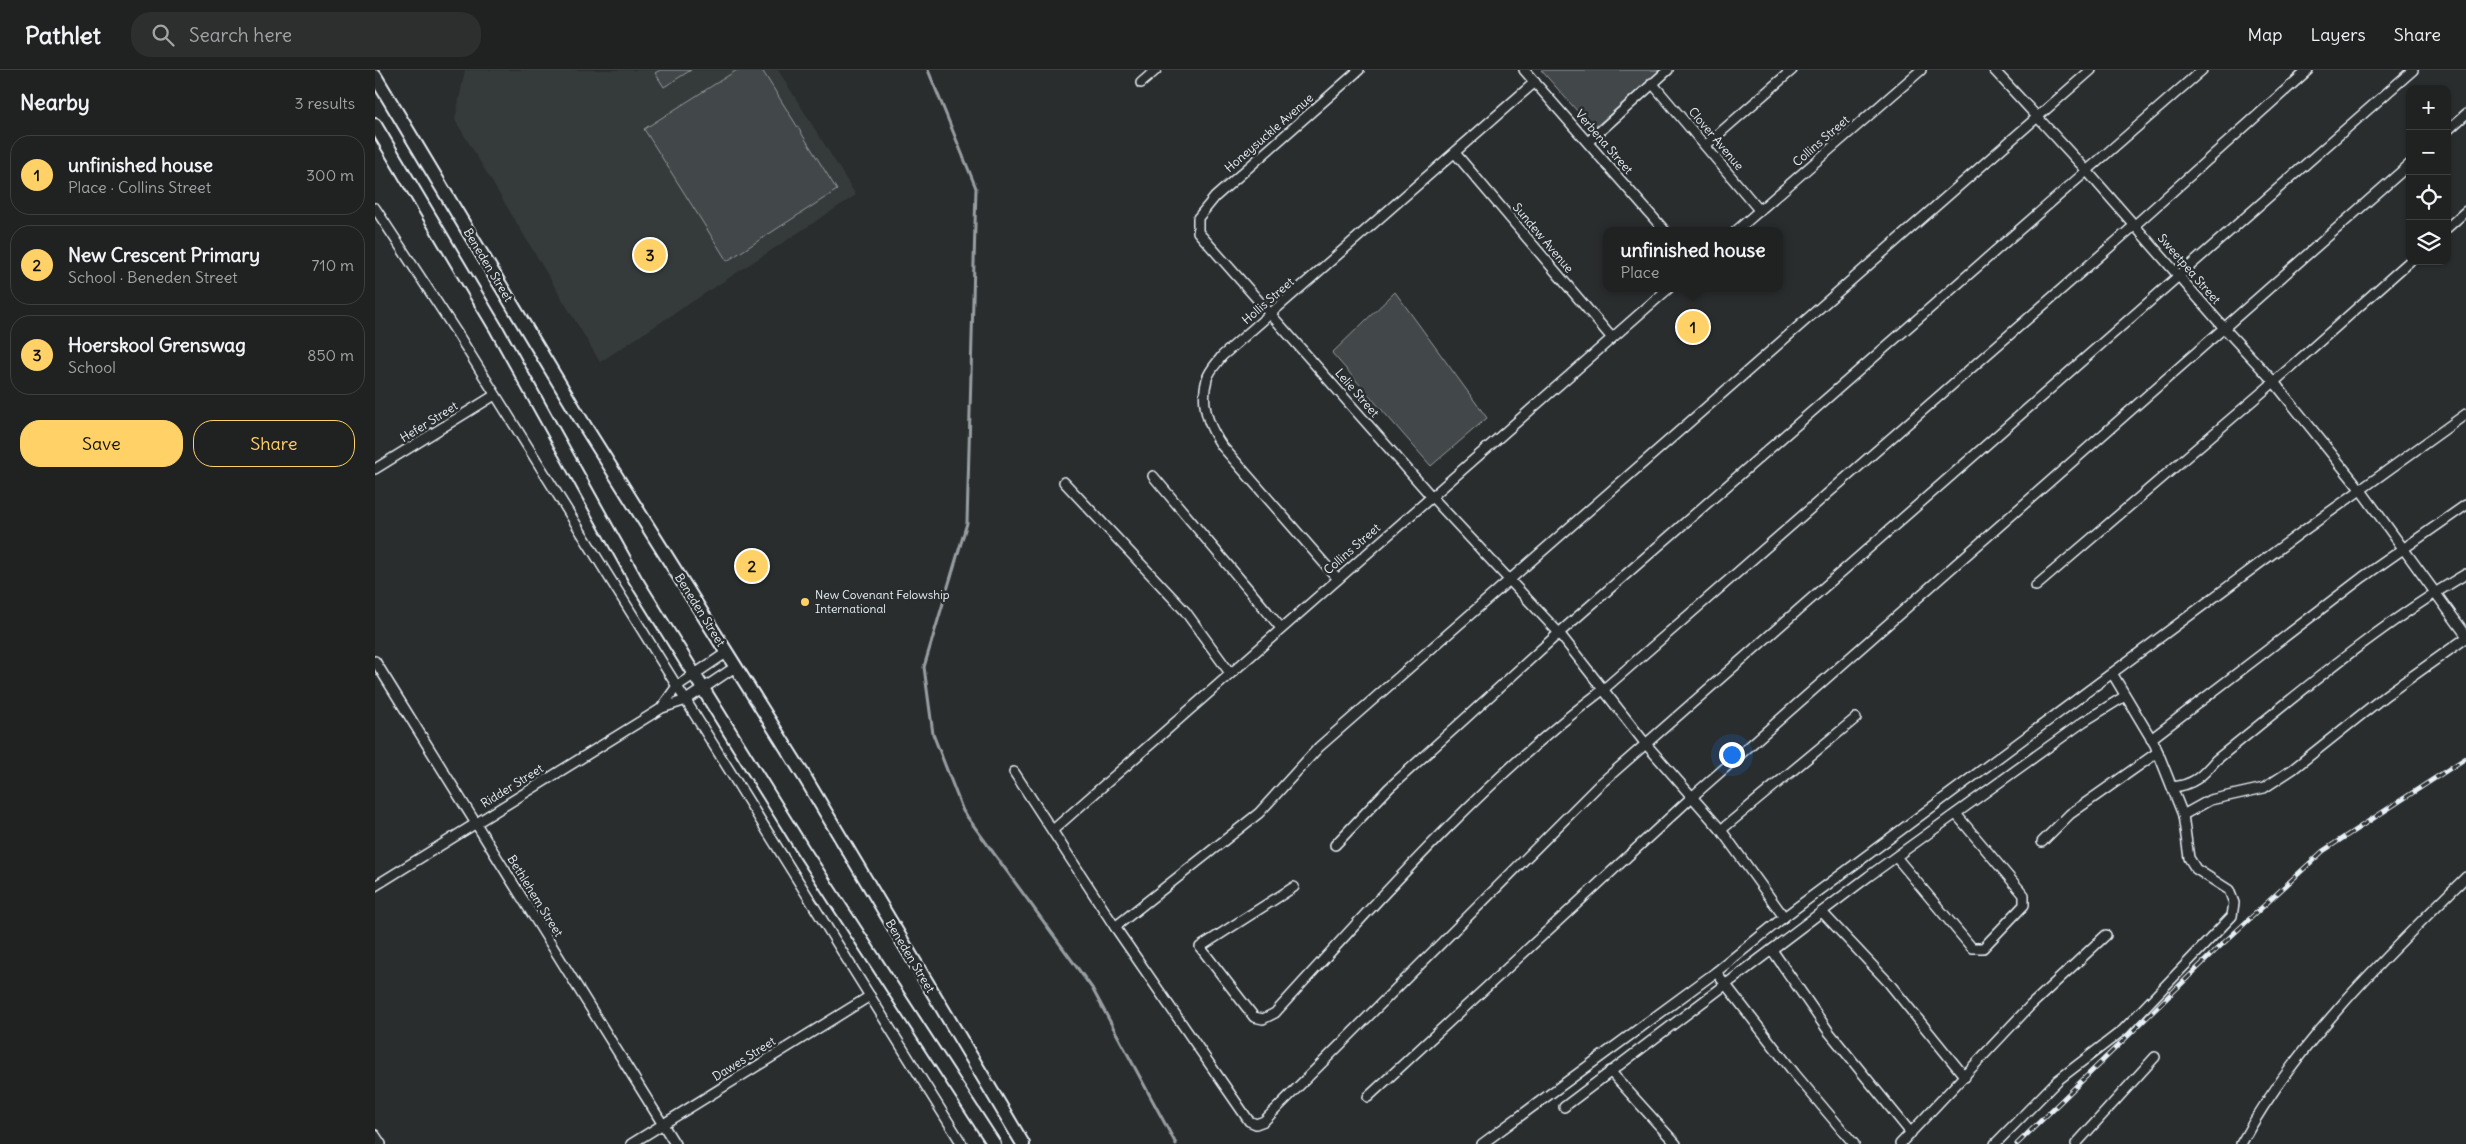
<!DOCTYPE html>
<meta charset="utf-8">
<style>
body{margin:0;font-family:Delius,sans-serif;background:#2d2f2f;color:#f1f3f6}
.controls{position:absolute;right:15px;top:15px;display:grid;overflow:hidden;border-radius:10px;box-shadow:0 1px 4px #0004}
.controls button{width:45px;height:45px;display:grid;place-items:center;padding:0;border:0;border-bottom:1px solid #3d3f40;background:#202222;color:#f1f3f6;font:25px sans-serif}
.you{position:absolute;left:1356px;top:684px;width:18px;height:18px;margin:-12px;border:4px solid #fff;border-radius:50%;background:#1a73e8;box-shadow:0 0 0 8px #1a73e833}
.badge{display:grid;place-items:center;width:32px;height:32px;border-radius:50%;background:#ffd166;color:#111;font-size:16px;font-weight:700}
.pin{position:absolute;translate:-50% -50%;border:2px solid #fff;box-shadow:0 1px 5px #0006}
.popup{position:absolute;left:1228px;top:157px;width:180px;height:65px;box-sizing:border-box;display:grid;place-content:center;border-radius:10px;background:#202222;filter:drop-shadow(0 1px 4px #0005);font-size:16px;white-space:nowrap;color:#a2a4a5}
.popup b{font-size:19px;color:#f1f3f6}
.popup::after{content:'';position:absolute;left:50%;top:100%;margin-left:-10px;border:10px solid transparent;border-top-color:#202222}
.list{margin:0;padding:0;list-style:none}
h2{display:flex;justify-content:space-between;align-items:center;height:65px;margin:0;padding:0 20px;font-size:21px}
h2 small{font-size:16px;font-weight:400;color:#a2a4a5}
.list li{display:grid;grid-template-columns:32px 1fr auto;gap:15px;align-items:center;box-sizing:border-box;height:80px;margin:0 10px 10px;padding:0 10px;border:1px solid #3d3f40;border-radius:20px}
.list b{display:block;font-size:19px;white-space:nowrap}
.list p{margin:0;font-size:16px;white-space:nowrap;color:#a2a4a5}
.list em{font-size:16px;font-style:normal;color:#a2a4a5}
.actions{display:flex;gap:10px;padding:15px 20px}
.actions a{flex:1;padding:11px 0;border:1px solid #ffd166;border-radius:20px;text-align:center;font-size:18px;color:#ffd166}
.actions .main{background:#ffd166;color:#111}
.icon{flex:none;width:28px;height:28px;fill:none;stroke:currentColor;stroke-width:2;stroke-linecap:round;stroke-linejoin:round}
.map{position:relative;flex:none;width:2091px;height:1074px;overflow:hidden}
header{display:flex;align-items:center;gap:30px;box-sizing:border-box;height:70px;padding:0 25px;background:#202222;border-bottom:1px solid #3d3f40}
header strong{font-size:24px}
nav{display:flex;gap:28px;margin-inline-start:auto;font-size:18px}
.search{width:350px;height:45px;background:#2d2f2f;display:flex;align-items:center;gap:12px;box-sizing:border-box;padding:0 18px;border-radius:20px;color:#a2a4a5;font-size:19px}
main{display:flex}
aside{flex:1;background:#202222}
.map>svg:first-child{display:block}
</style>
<header>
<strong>Pathlet</strong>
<div class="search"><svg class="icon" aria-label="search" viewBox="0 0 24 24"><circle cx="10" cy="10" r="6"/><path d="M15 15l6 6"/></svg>Search here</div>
<nav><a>Map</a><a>Layers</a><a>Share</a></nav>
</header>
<main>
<aside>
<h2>Nearby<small>3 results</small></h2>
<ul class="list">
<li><span class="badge">1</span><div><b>unfinished house</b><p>Place · Collins Street</p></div><em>300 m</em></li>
<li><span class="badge">2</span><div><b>New Crescent Primary</b><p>School · Beneden Street</p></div><em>710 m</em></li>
<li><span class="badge">3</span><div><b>Hoerskool Grenswag</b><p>School</p></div><em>850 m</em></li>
</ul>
<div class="actions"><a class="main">Save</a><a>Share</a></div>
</aside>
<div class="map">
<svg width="2091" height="1074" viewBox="0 0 2091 1074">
<rect width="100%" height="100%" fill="#2a2d2e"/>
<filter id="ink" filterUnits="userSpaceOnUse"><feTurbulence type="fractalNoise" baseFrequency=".02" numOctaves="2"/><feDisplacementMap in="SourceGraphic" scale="10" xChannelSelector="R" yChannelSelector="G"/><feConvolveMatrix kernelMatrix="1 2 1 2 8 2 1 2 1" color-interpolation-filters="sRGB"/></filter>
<g filter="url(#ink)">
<!-- built -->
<polygon fill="#363a3b" points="90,0 403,0 481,125 225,292 80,50"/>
<!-- green -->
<g fill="#424648" stroke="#959ca0">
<polygon points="285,0 316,0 289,17 280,3"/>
<polygon points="362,0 387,0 462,120 352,191 269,59"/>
<polygon points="1166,0 1285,0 1218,59"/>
<polygon points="1020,222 1112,348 1056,396 957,283"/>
</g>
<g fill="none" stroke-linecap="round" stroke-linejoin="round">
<!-- stream -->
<polyline stroke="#989fa3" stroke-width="3" points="553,0 601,118 592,453 549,597 558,664 588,741 717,918 801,1074"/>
<!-- minor casing -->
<g stroke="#e8f1f8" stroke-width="12">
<g id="minor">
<polyline points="984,0 840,127 823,148 823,162 1056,426 1184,563 1270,673 1346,760 1409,847"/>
<polyline points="1149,0 1290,161"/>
<polyline points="1619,0 1712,101 1850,259 1899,312 1985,419 2091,565"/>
<polyline points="766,13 781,0"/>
<polyline points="1277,13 1385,141"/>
<polyline points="2072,61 2091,44"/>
<polyline points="1213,72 1293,0"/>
<polyline points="1331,75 1417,0"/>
<polyline points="1080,83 1237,268"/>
<polyline points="0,138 82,263 587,1074"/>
<polyline points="2072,158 2091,141"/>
<polyline points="1361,161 1546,0"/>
<polyline points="0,399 120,325"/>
<polyline points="778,406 906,558"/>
<polyline points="689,412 810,541 855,603"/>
<path d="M963,509L847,376C834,357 825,333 832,309C834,301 842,293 847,286L1160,12"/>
<polyline points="1661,516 1899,312 2035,191"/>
<polyline points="0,591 300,1074"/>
<polyline points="287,637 302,616 351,583"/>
<polyline points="1776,669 1988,507 2091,435"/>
<polyline points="639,702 740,857 874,1051 881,1054 889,1051 1224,715 2038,0"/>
<path d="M1797,717C1819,715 1827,706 1841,690C1922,625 2001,557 2091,504"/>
<polyline points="1808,745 1835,730 1889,718 1918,699 2011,625 2091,568"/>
<polyline points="678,760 1294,218"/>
<polyline points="1346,760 1481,648"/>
<polyline points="1667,772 1695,744 1783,682"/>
<polyline points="960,775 1014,718 1184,563 1827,0"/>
<polyline points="1521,787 1597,878 1608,878 1649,835 1649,825 1581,744"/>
<polyline points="0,816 287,638 311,630 360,597"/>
<path d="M919,817L825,877L879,947L888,949L900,943C1003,830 1106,712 1229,619L1760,155L1933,0"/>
<polyline points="1447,842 1513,912 1590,1007"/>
<polyline points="740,857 884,743 944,677 1716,0"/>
<polyline points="1397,880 1454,962 1536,1063"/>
<polyline points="1341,902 1420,1004 1479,1074"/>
<polyline points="1235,1001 1301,1074"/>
<polyline points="993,1027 1318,726 2035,94"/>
<polyline points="1189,1037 1494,806 1708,652 1750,626"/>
<polyline points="0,1065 6,1074"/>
<polyline points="256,1074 495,926"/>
<polyline points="1107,1074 1341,902 1409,847 1924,464 2091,344"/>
<polyline points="1525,1074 1655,936 1731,865"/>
<polyline points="1620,1074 1683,1010 1748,960 1857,846 1859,833 1854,820 1821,799 1814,788 1808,745 1780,675 1737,603"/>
<polyline points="1701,1074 1780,987"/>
<path d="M1866,1074C1922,972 2009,888 2091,807"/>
</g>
</g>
<!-- secondary casing -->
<g stroke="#e8f1f8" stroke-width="16">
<g id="secondary">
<polyline points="0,6 208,353 429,706 648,1074"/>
<polyline points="0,55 122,260 260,509 428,780 619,1074"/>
</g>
</g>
<!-- minor -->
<use href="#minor" stroke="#2a2d2e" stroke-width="9"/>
<!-- secondary -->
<use href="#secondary" stroke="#2a2d2e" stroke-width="12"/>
<!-- rail casing -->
<g stroke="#e8f1f8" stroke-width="5">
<polyline id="rail" points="1642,1074 1842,879 1948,781 2091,688"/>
</g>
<!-- rail -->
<use href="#rail" stroke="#2a2d2e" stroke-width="3" stroke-dasharray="9" stroke-linecap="butt"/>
</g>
</g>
<!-- markers -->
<circle fill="#ffd166" stroke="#2a2d2e" stroke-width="2" cx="430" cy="532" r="5"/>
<g text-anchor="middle" stroke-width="5" stroke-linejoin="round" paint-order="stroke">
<!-- street labels -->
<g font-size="12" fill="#e8f1f8" stroke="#2a2d2e">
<text transform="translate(894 63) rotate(-41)" y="4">Honeysuckle Avenue</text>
<text transform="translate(1341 69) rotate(50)" y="4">Clover Avenue</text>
<text transform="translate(1446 71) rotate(-41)" y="4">Collins Street</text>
<text transform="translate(1229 72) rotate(49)" y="4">Verbena Street</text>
<text transform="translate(1168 168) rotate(50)" y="4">Sundew Avenue</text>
<text transform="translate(113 195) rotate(59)" y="4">Beneden Street</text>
<text transform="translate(1814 199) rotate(49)" y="4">Sweetpea Street</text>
<text transform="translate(893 231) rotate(-41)" y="4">Hollis Street</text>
<text transform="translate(982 323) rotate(49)" y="4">Lelie Street</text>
<text transform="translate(54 352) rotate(-32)" y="4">Hefer Street</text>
<text transform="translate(977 479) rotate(-41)" y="4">Collins Street</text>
<text transform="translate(325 540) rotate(58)" y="4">Beneden Street</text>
<text transform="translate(137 716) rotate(-32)" y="4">Ridder Street</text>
<text transform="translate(160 826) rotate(58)" y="4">Bethlehem Street</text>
<text transform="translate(535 886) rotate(59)" y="4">Beneden Street</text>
<text transform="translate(369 989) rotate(-32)" y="4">Dawes Street</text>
</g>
<!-- poi labels -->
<g font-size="12" fill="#e8f1f8" stroke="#2a2d2e" text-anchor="start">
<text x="440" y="529">New Covenant Felowship<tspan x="440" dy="14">International</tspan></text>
</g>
</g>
</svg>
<div class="controls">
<button>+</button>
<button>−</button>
<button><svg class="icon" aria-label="locate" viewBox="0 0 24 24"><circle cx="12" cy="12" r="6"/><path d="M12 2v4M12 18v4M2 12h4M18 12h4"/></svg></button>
<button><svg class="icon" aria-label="layers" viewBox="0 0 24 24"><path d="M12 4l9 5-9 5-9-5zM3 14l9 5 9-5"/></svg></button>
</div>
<div class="you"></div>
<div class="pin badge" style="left:1318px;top:257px">1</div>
<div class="popup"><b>unfinished house</b>Place</div>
<div class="pin badge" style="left:377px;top:496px">2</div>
<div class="pin badge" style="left:275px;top:185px">3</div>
</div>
</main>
